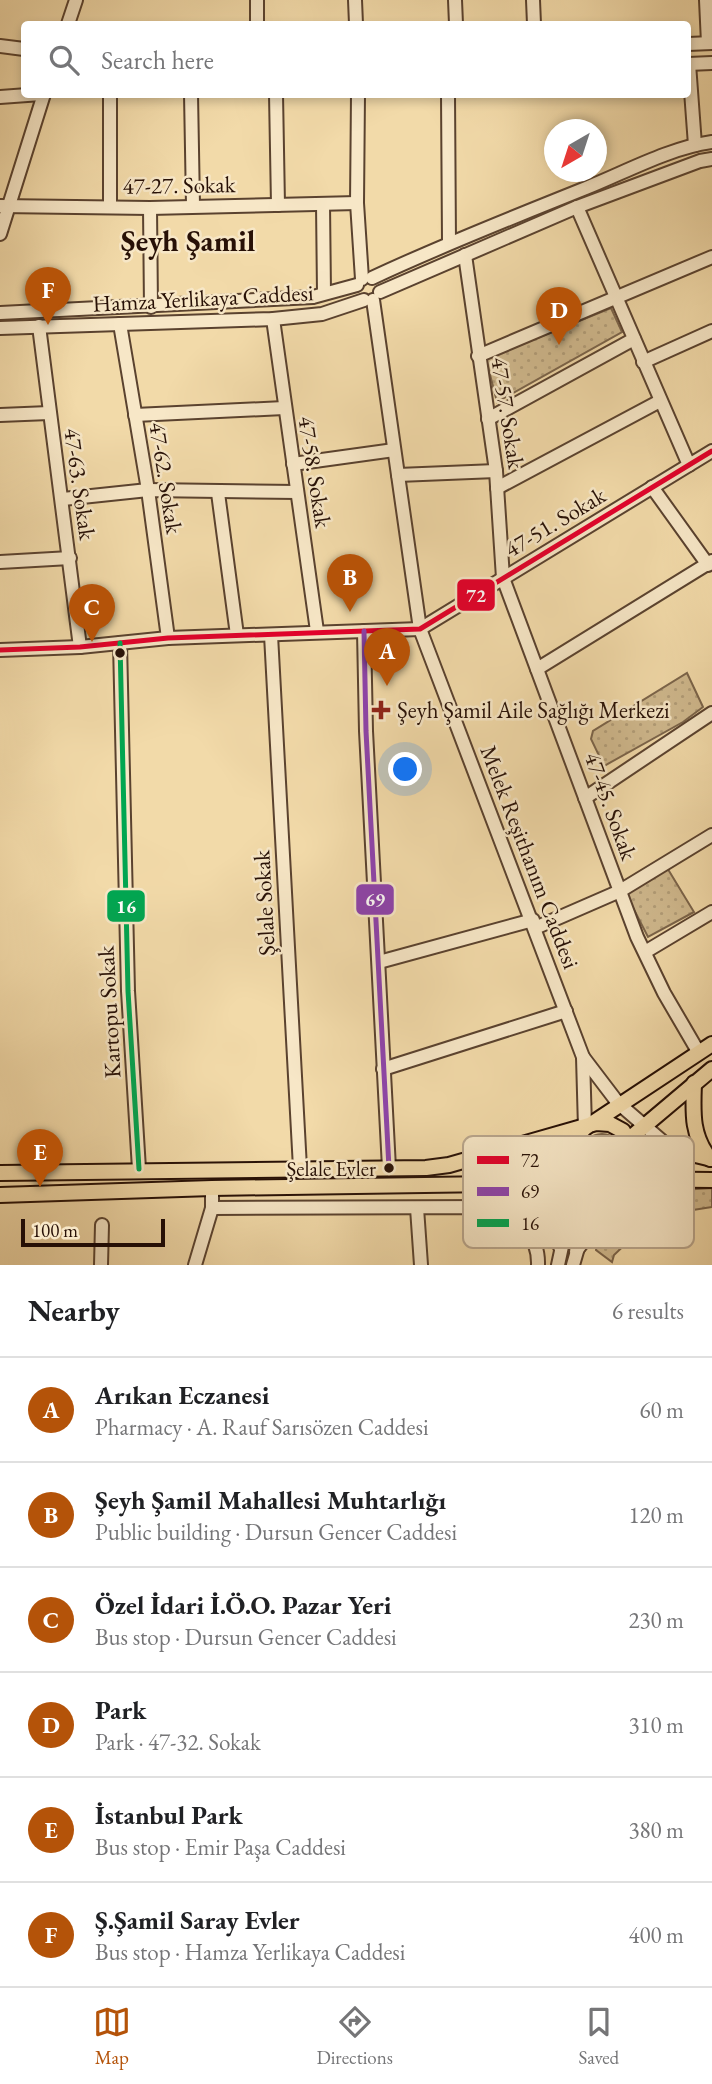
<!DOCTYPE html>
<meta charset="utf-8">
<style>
body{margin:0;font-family:"EB Garamond",serif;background:#f6f6f6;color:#202124}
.compass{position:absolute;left:544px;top:119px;width:63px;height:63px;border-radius:50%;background:#fff;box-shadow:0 4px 10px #0003;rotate:219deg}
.scale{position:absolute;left:21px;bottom:18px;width:144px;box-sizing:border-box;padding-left:7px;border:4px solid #271006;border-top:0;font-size:19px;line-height:24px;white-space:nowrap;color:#271006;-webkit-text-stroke:5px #f7e7c7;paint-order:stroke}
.you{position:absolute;left:406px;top:770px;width:24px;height:24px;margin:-18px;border:5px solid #fff;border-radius:50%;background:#1a73e8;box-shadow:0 0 0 10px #1a73e833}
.badge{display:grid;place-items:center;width:46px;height:46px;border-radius:50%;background:#b45309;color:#fff;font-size:23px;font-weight:700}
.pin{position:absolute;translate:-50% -58px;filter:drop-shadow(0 2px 4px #0008)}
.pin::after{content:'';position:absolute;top:37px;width:24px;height:21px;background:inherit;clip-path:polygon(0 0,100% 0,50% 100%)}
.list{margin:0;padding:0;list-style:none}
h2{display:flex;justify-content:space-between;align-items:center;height:91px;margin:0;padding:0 28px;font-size:30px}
h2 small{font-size:23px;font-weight:400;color:#757577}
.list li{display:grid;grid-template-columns:46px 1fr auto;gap:21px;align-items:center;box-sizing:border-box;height:105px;padding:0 28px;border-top:2px solid #e0e0e0}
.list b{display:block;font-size:26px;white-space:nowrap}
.list p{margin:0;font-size:23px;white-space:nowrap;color:#757577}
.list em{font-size:23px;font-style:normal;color:#757577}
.icon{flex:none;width:38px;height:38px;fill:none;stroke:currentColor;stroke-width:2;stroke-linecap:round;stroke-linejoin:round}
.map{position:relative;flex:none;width:712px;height:1265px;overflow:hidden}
.search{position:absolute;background:#fff;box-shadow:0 4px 10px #0003;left:21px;right:21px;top:21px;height:77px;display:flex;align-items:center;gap:18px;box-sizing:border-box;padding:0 24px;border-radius:7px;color:#757577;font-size:26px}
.sheet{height:721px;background:#fff}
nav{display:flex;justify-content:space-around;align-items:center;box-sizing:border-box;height:98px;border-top:2px solid #e0e0e0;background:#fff;font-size:19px;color:#757577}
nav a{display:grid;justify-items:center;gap:4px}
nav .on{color:#b45309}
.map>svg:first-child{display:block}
</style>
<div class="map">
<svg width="712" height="1265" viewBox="0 0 712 1265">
<defs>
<pattern id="green-dots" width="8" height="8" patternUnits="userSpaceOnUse" patternTransform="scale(1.75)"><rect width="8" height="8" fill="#cfb88d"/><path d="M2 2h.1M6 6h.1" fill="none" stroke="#b29d78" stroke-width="1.8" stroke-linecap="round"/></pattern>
</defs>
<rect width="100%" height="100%" fill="#f2daa9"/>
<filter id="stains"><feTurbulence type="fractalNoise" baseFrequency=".00286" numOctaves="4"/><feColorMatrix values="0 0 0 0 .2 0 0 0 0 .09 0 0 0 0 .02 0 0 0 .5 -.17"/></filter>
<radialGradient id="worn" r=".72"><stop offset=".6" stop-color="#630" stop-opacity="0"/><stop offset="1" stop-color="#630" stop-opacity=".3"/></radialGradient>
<!-- green -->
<g fill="url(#green-dots)" stroke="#7b644a" stroke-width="2">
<polygon points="611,308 622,332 497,402 486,359"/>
<polygon points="687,673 703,707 683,722 604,766 591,739 593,731"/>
<polygon points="666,866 694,912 648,937 625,892"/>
<circle cx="602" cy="1154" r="20"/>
<path d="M712,1188V1207L655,1216L614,1255L612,1262L596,1250C598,1237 606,1228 616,1218C643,1191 675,1190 712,1188Z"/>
</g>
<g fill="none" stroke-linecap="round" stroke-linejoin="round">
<!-- minor casing -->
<g stroke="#5a422f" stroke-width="16">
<g id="minor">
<polyline points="257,0 257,24"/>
<polyline points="355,0 356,24"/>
<polyline points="455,0 456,24"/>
<polyline points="533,0 534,24"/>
<polyline points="706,0 708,43"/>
<polyline points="68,24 76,0"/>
<polyline points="688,44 712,43"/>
<polyline points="0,46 24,49"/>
<polyline points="688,64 712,63"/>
<polyline points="689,64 695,145"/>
<polyline points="110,94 110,206"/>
<polyline points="191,94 193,205"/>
<polyline points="276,94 278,205"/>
<polyline points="358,94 357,203 362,279"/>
<polyline points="448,94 449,242"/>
<polyline points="0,97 41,94"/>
<polyline points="323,204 324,293"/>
<polyline points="0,206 150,208 357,203"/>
<polyline points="577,207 689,465"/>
<polyline points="150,208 151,307"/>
<polyline points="0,234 44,94"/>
<polyline points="465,255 496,471 503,578 637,937 664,993 699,1053"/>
<path d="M372,278C442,245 514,217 586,188C626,172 669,148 712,142"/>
<polyline points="380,292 577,207 700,161 712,159"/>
<polyline points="373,300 420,629 583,1057 585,1128"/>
<polyline points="0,313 313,297 357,285"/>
<polyline points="273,319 317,631"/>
<polyline points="120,324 148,490 168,638"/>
<polyline points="39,326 80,647"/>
<polyline points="0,328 273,319 322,314 364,300"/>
<polyline points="478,356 712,257"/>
<polyline points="643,362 712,331"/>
<polyline points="0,415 49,413"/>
<polyline points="135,415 284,408"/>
<polyline points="488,419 634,339"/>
<polyline points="293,464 394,450"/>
<polyline points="398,475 496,471"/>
<polyline points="652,487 708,565"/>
<polyline points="497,488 660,401"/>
<polyline points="218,493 237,635"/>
<polyline points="63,499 148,490 297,492"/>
<polyline points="0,562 70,558"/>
<polyline points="364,631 366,731 389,1168"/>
<polyline points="271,635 300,1168"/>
<polyline points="120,643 128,991 139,1169"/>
<polyline points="0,650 80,647 168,638 420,629 712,451"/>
<polyline points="537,669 712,561"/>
<polyline points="585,798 712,713"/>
<polyline points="535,928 620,891 712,835"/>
<polyline points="645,952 712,912"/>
<polyline points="379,962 533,920"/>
<polyline points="583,1057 618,1103 668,1146"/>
<polyline points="383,1069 566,1011"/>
<path d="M500,1183C531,1200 548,1216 561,1249"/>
<path d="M212,1208L493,1207C519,1215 539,1237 538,1265"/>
<polyline points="417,1208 421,1265"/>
<path d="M576,1251C599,1221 622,1200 654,1181"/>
<polyline points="101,1265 102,1225"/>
<polyline points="195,1265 212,1208 212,1188"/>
<polyline points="558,1265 578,1173"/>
<polyline points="573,1265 582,1234 619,1179"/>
</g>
</g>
<!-- major casing -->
<g stroke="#271006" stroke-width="18">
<g id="major">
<path d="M694,1083C693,1112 691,1135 710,1159"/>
<polyline points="629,1139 712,1069"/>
<polyline points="629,1139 712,1159"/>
<path d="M0,1173L426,1168L449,1165L596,1123L610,1124L623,1131L633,1151L627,1172C595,1206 549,1157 585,1128L712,1044"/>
<polyline points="619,1179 712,1180"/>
<polyline points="0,1195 212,1188 557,1183 578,1173"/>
</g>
</g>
<!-- minor -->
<use href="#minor" stroke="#f7e7c7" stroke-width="12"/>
<!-- major -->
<use href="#major" stroke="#f2daa9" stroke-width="14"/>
<!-- bus-1 casing -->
<g stroke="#f7e7c7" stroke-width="10">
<polyline id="bus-1" points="0,650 80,647 168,638 420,629 712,451"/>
</g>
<!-- bus-2 casing -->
<g stroke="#f7e7c7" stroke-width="10">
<polyline id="bus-2" points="364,631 366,731 389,1168"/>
</g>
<!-- bus-3 casing -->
<g stroke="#f7e7c7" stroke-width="10">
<polyline id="bus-3" points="120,643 128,991 139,1169"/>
</g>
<!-- bus-1 -->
<use href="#bus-1" stroke="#e4002b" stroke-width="5"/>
<!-- bus-2 -->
<use href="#bus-2" stroke="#8e44ad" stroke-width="5"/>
<!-- bus-3 -->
<use href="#bus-3" stroke="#00a651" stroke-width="5"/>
</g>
<!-- markers -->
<g fill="#271006" stroke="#f7e7c7" stroke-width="2.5">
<circle cx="120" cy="653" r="6"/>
<circle cx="389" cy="1168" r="6"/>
</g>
<path fill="#8f2418" stroke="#f7e7c7" stroke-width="2.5" d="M377.5 699.5h7v7h7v7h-7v7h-7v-7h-7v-7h7z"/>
<g text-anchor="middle" stroke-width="5" stroke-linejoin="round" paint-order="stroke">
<!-- bus labels -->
<g font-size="21" fill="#271006" stroke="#f7e7c7" text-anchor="end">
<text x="376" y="1176">Şelale Evler</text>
</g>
<!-- street labels -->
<g font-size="23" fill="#271006" stroke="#f7e7c7">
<text transform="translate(179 185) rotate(-1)" y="8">47-27. Sokak</text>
<text transform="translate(203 298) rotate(-3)" y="8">Hamza Yerlikaya Caddesi</text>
<text transform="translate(508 413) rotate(81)" y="8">47-57. Sokak</text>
<text transform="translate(315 472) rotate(81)" y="8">47-58. Sokak</text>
<text transform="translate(166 478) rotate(81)" y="8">47-62. Sokak</text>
<text transform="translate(80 484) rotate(82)" y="8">47-63. Sokak</text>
<text transform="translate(555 522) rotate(-31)" y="8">47-51. Sokak</text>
<text transform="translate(611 806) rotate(70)" y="8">47-45. Sokak</text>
<text transform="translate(530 857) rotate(69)" y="8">Melek Reşithanım Caddesi</text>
<text transform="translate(264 903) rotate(-93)" y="8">Şelale Sokak</text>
<text transform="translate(109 1012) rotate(-93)" y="8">Kartopu Sokak</text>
</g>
<!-- poi labels -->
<g font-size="23" fill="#271006" stroke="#f7e7c7" text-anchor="start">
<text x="397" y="718">Şeyh Şamil Aile Sağlığı Merkezi</text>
</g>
<!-- district labels -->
<g font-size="30" font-weight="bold" fill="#271006" stroke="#f7e7c7">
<text x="188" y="251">Şeyh Şamil</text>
</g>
</g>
<!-- legend -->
<rect x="463" y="1136" width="231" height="112" rx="10" fill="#f7e7c7" stroke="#b9a68d" stroke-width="2"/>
<rect x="477" y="1156" width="32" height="8" fill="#e4002b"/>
<rect x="477" y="1187" width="32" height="9" fill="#8e44ad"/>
<rect x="477" y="1219" width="32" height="8" fill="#00a651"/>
<g font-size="19" fill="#271006">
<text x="521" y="1167">72</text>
<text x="521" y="1198">69</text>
<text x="521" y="1230">16</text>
</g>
<g stroke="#f7e7c7" stroke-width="2.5">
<rect x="456" y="578" width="40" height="34" rx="7" fill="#e4002b"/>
<rect x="355" y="883" width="40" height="33" rx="7" fill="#8e44ad"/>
<rect x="106" y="889" width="40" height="34" rx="7" fill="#00a651"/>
</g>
<g font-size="19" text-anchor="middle" font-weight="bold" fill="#fff">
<text x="476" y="602">72</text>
<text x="375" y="906">69</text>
<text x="126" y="913">16</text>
</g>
<rect width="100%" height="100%" filter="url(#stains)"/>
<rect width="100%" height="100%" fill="url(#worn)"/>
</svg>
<svg class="compass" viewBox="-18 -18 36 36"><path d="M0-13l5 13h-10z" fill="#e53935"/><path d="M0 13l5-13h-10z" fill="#757577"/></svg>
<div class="scale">100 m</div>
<div class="you"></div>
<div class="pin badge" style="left:387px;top:686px">A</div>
<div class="pin badge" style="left:350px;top:612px">B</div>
<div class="pin badge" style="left:92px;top:642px">C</div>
<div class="pin badge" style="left:559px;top:345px">D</div>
<div class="pin badge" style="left:40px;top:1187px">E</div>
<div class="pin badge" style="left:48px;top:325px">F</div>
<div class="search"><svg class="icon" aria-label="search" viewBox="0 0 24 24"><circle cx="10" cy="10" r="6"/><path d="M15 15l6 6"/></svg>Search here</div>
</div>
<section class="sheet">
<h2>Nearby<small>6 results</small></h2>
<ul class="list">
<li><span class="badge">A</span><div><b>Arıkan Eczanesi</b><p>Pharmacy · A. Rauf Sarısözen Caddesi</p></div><em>60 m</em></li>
<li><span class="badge">B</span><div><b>Şeyh Şamil Mahallesi Muhtarlığı</b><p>Public building · Dursun Gencer Caddesi</p></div><em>120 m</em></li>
<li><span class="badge">C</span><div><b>Özel İdari İ.Ö.O. Pazar Yeri</b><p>Bus stop · Dursun Gencer Caddesi</p></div><em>230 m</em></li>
<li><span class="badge">D</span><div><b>Park</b><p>Park · 47-32. Sokak</p></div><em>310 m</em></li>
<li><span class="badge">E</span><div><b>İstanbul Park</b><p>Bus stop · Emir Paşa Caddesi</p></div><em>380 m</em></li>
<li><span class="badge">F</span><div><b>Ş.Şamil Saray Evler</b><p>Bus stop · Hamza Yerlikaya Caddesi</p></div><em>400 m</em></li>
</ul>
</section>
<nav>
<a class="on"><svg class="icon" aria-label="map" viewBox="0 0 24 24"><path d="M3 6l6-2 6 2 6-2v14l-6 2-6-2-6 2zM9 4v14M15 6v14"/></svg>Map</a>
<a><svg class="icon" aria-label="directions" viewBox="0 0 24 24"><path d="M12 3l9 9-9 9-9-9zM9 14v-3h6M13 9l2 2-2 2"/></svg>Directions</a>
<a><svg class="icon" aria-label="saved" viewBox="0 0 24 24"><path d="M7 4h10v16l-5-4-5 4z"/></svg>Saved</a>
</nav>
